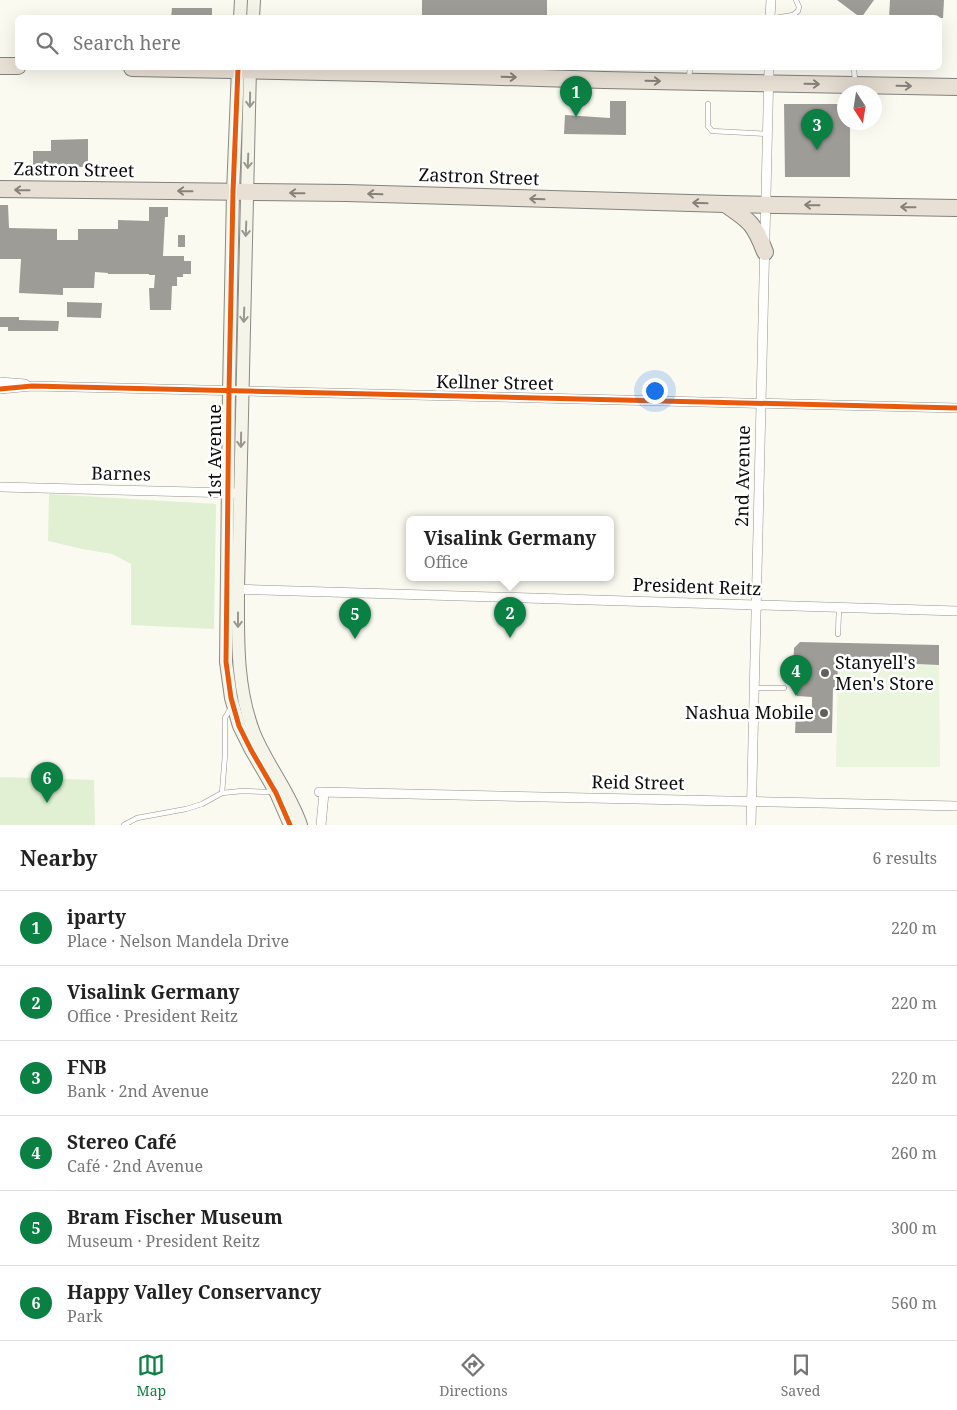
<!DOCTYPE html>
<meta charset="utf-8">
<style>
body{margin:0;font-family:"Noto Serif",serif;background:#f6f6f6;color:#222}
.compass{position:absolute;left:837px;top:85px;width:45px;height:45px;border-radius:50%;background:#fff;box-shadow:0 5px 20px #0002;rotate:168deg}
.you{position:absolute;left:654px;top:390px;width:18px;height:18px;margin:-12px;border:4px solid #fff;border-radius:50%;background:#1a73e8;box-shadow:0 0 0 8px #1a73e833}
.badge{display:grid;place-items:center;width:32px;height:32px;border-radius:50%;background:#0b8043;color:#fff;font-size:16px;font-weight:700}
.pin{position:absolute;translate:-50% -41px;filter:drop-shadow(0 1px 2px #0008)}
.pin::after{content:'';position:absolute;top:26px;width:18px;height:15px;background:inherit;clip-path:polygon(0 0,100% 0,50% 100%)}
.popup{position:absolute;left:406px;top:516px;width:208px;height:65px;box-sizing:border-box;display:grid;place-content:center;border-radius:8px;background:#fff;filter:drop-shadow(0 1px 4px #0005);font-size:16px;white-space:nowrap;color:#767676}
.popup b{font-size:19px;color:#222}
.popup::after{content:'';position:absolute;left:50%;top:100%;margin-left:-10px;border:10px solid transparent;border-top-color:#fff}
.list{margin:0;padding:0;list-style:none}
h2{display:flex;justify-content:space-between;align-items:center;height:65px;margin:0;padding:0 20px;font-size:21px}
h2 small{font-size:16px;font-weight:400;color:#767676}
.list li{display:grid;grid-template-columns:32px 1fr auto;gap:15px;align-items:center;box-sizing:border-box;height:75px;padding:0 20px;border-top:1px solid #e0e0e0}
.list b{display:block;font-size:19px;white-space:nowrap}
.list p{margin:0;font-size:16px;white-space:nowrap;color:#767676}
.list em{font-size:16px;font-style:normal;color:#767676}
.icon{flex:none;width:28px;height:28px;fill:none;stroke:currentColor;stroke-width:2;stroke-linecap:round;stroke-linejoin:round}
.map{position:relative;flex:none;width:957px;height:825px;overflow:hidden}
.search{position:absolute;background:#fff;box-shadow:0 5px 20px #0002;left:15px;right:15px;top:15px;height:55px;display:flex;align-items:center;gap:12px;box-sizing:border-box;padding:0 18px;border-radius:8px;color:#767676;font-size:19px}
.sheet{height:515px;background:#fff}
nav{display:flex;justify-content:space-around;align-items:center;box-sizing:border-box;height:70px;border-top:1px solid #e0e0e0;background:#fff;font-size:14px;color:#767676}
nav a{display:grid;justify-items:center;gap:2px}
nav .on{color:#0b8043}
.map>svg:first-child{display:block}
</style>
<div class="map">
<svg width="957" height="825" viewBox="0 0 957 825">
<rect width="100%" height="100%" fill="#fafaf1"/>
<!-- green -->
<g fill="#e1f0d2">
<polygon points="49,494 216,504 214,629 131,625 131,564 112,554 82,549 48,541"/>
<polygon points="0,777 94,780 95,825 0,825"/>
</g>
<!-- pitch -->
<polygon fill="#ebf4dc" points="939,665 940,767 836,767 838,668"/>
<!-- building -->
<g fill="#9d9c97">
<rect x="422" y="0" width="125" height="18"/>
<polygon points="837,0 874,0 861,18"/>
<polygon points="890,0 944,0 943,18 889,18"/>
<polygon points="172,8 212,8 212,18 171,18"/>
<polygon points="610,101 626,101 626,135 564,134 565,115 610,118"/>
<polygon points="784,104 844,104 844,122 850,122 850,177 785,177"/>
<polygon points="88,139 88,167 33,167 33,151 51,151 51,140"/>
<polygon points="0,205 8,205 9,228 57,229 57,240 78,240 78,229 118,229 118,220 149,221 149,207 168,207 168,217 165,217 163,256 184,256 184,261 191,261 191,274 183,274 183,277 177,277 177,286 172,286 171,310 150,310 149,288 154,288 155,275 149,275 149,274 108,274 108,273 95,272 94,288 63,288 63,295 19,293 21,259 0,259"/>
<rect x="178" y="235" width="7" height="12"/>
<polygon points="67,302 102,303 101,318 67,317"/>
<polygon points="0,317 19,317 19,320 59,321 58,331 8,331 8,327 0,327"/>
<polygon points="800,642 939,645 939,665 891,663 890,668 838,668 837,687 833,688 832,733 795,733 796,712 812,712 812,697 797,696 797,689 792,689 794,648"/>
</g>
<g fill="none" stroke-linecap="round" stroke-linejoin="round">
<!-- lane casing -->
<g stroke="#949490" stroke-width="5.5">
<g id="lane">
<polyline points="775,18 793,15 798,11 799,7 796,0"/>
<polyline points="854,68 855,81"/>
<polyline points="689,78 690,68"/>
<polyline points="708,104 708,126 712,131 768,134"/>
<polyline points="838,634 839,608"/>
<polyline points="755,688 784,688"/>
<polyline points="222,793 225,755 225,718 232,706"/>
<polyline points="124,825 137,818 186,809 202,804 222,793 242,791 273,792"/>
</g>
</g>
<!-- street casing -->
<g stroke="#949490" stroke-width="10">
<g id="street">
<polyline points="770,18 771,0"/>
<polyline points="0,382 25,384"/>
<polyline points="0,389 32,386 957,408"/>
<polyline points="0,487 233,493"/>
<polyline points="232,589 957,611"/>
<polyline points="319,792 957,806"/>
<polyline points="321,825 324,793"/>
<polyline points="751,825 769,68"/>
</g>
</g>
<!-- secondary casing -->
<g stroke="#8a8a86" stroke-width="14">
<g id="secondary">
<polyline points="240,18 241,0"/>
<polyline points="253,18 254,0"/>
<polyline points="238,68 233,192 229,391 226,662 231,698 239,726 251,750 276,793 290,825"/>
<path d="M250,68L238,589C238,638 236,686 254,733C267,765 290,792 301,825"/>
</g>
</g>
<!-- highway casing -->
<g stroke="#81817d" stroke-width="18">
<g id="highway">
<polyline points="0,66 18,66"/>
<polyline points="132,68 372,73 604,80 957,87"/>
<polyline points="0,189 346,193 725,204 957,208"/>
<path d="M725,204C750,221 754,223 765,252"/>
</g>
</g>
<!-- lane -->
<use href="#lane" stroke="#fefefd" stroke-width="4.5"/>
<!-- street -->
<use href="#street" stroke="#fefefd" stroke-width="9"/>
<!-- secondary -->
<use href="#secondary" stroke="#f4f4e9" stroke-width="12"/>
<!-- highway -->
<use href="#highway" stroke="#e9e0d5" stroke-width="16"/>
<!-- cycleway casing -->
<g stroke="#fff" stroke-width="8">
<g id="cycleway">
<polyline points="238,68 233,192 229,391 226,662 231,698 239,726 251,750 276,793 290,825"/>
<polyline points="0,389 32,386 957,408"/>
</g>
</g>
<!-- cycleway -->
<use href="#cycleway" stroke="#e8590c" stroke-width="5"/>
</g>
<!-- one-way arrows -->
<defs><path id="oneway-shaft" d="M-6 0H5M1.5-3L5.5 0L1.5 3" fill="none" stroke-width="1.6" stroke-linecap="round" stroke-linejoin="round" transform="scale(1.25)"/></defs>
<g stroke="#86817b">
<use href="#oneway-shaft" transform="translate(509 77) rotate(2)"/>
<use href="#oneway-shaft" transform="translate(653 81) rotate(1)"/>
<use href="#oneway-shaft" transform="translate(812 84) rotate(1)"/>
<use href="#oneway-shaft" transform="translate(904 86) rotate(1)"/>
<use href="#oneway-shaft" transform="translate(22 190) rotate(-179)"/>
<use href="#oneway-shaft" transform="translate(185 191) rotate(-179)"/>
<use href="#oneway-shaft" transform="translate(297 193) rotate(-179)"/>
<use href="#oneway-shaft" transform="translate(375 194) rotate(-178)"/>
<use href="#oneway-shaft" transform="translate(537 199) rotate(-178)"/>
<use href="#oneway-shaft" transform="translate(700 203) rotate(-178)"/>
<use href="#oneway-shaft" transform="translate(812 205) rotate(-179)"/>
<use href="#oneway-shaft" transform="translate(908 207) rotate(-179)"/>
</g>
<g stroke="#989891">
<use href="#oneway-shaft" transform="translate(250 100) rotate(91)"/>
<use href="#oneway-shaft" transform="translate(248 161) rotate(92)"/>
<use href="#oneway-shaft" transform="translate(246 229) rotate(92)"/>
<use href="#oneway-shaft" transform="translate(244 315) rotate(92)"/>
<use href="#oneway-shaft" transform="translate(241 440) rotate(91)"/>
<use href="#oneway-shaft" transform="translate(238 620) rotate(90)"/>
</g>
<!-- markers -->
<g fill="#60605d" stroke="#fff" stroke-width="2">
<circle cx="825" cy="673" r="5"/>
<circle cx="824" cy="713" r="5"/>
</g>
<g text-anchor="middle" stroke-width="5" stroke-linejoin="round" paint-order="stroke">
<!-- street labels -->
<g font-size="18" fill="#0d0d0d" stroke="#fff">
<text transform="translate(74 170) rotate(1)" y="6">Zastron Street</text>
<text transform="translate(479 177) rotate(2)" y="6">Zastron Street</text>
<text transform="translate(495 383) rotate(1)" y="6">Kellner Street</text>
<text transform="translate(215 451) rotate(-90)" y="6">1st Avenue</text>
<text transform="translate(121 474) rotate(1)" y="6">Barnes</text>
<text transform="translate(743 476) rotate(-89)" y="6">2nd Avenue</text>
<text transform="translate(697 587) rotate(2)" y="6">President Reitz</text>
<text transform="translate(638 783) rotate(1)" y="6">Reid Street</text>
</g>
<!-- poi labels -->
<g font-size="18" fill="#0d0d0d" stroke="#fff" text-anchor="start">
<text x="835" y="669">Stanyell's<tspan x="835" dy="21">Men's Store</tspan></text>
<text x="814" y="719" text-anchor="end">Nashua Mobile</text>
</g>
</g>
</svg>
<svg class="compass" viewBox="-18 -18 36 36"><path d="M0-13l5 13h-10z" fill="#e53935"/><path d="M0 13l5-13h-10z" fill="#767676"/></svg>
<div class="you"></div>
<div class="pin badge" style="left:576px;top:117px">1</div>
<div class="pin badge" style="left:510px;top:638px">2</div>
<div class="popup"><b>Visalink Germany</b>Office</div>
<div class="pin badge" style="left:817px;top:150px">3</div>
<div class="pin badge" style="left:796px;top:696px">4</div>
<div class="pin badge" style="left:355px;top:639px">5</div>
<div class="pin badge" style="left:47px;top:803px">6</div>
<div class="search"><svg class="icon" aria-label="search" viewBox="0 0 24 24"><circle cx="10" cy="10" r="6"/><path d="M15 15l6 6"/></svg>Search here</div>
</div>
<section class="sheet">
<h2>Nearby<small>6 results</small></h2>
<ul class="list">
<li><span class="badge">1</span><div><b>iparty</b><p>Place · Nelson Mandela Drive</p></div><em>220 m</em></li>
<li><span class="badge">2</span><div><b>Visalink Germany</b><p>Office · President Reitz</p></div><em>220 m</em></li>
<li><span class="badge">3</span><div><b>FNB</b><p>Bank · 2nd Avenue</p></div><em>220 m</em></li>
<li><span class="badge">4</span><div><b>Stereo Café</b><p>Café · 2nd Avenue</p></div><em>260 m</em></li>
<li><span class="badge">5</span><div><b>Bram Fischer Museum</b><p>Museum · President Reitz</p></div><em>300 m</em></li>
<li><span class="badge">6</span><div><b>Happy Valley Conservancy</b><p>Park</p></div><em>560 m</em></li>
</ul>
</section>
<nav>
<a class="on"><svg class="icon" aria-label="map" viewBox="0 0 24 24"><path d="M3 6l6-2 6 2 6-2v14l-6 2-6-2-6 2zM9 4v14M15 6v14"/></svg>Map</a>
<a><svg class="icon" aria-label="directions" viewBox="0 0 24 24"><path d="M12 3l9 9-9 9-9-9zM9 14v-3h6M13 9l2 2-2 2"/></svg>Directions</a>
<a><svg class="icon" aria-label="saved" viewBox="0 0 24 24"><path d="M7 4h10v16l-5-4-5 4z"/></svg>Saved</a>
</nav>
